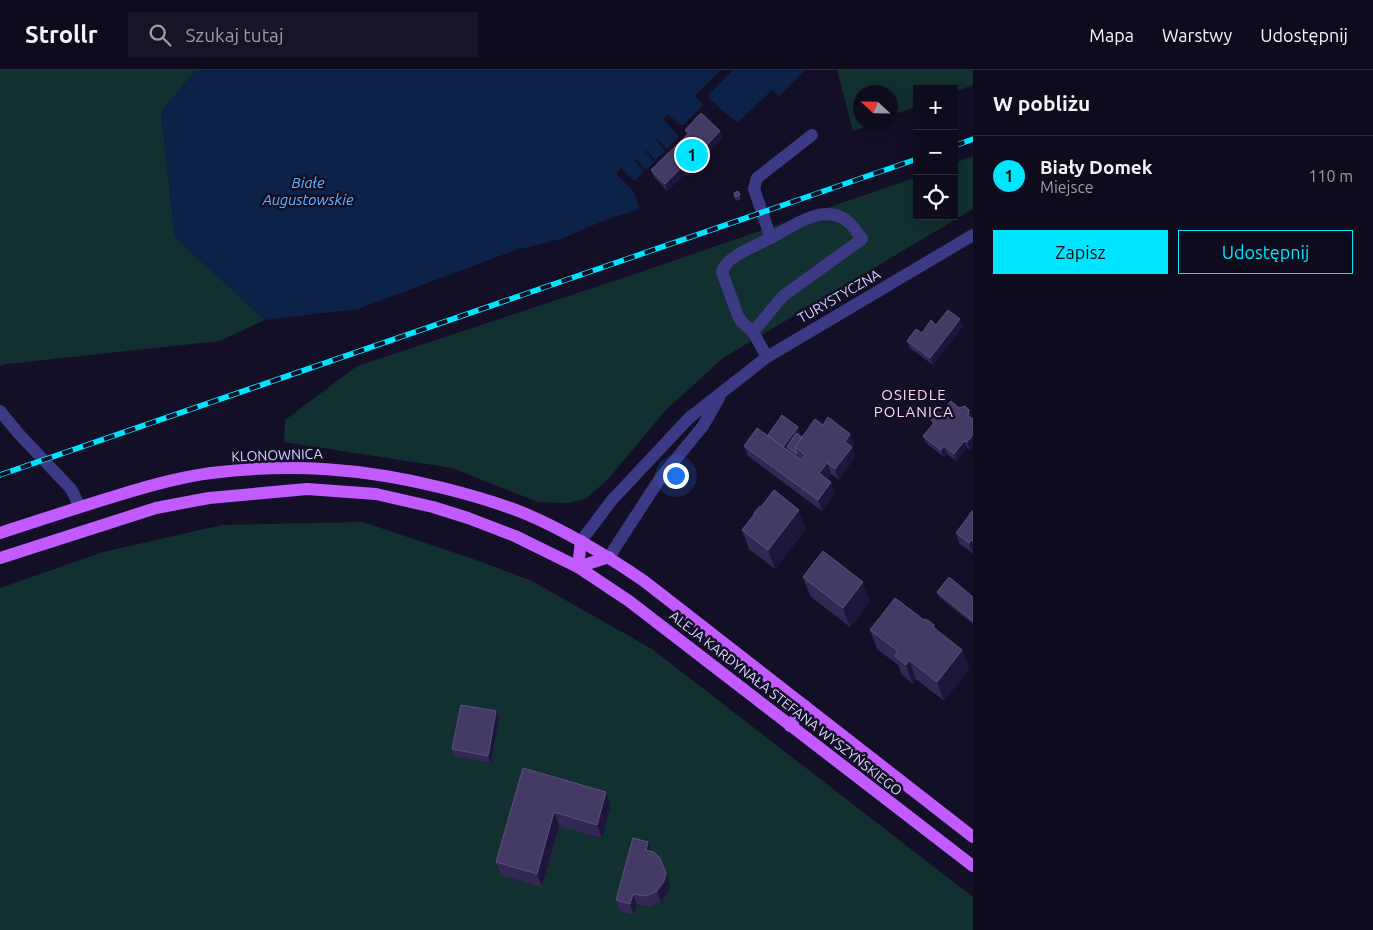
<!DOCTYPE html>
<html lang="pl">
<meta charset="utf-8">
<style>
body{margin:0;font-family:Ubuntu,sans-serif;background:#171425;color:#f1f3f6}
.controls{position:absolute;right:15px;top:15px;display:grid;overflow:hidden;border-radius:0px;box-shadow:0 2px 12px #0003}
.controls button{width:45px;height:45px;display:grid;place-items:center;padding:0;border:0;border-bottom:1px solid #2e2b3b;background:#0e0b1c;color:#f1f3f6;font:25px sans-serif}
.compass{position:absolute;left:853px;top:15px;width:45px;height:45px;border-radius:50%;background:#0e0b1c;box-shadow:0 2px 12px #0003;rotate:292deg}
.you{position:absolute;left:675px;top:405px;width:18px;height:18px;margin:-12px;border:4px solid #fff;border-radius:50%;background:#1a73e8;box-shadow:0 0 0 8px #1a73e833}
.badge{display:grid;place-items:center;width:32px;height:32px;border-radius:50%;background:#00e5ff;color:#111;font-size:16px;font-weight:700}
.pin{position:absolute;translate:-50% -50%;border:2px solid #fff;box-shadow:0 1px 5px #0006}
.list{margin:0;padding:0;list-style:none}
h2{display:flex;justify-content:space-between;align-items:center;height:65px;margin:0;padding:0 20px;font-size:21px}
h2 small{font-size:16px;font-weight:400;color:#9b9ba3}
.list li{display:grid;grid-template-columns:32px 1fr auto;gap:15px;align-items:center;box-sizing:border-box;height:80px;padding:0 20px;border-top:1px solid #2e2b3b}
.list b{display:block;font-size:19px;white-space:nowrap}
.list p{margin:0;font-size:16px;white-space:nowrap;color:#9b9ba3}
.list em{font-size:16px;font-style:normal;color:#9b9ba3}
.actions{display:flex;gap:10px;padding:15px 20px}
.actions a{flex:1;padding:11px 0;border:1px solid #00e5ff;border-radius:0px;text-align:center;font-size:18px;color:#00e5ff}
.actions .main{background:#00e5ff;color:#111}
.icon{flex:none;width:28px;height:28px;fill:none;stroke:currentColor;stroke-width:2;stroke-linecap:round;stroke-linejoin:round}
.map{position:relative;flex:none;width:973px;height:860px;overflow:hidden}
header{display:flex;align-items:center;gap:30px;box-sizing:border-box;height:70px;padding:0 25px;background:#0e0b1c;border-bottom:1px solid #2e2b3b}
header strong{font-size:24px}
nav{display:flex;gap:28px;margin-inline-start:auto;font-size:18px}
.search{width:350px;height:45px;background:#171425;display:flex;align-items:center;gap:12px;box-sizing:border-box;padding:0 18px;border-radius:0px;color:#9b9ba3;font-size:19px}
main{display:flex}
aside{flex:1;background:#0e0b1c}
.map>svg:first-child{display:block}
</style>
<header>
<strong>Strollr</strong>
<div class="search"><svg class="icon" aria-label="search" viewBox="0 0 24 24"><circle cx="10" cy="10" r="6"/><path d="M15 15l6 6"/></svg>Szukaj tutaj</div>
<nav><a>Mapa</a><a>Warstwy</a><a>Udostępnij</a></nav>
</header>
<main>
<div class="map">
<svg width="973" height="860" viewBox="0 0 973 860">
<rect width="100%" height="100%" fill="#130f26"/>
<!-- green -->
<g fill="#12302f">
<polygon points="0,0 196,0 161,42 175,167 265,250 220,271 7,294 0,296"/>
<polygon points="837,0 973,0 973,15 954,22 954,19 917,19 917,36 891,46 891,22 861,22 861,52 875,53 853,61"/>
<polygon points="973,86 973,139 723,288 665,341 608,409 586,429 567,433 538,432 452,398 284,372 285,350 357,296 626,207 917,107 917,146 954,146 954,93"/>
<polygon points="363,452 476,490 532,511 652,579 973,827 973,860 0,860 0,518 103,482 222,455"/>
</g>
<!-- water -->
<polygon fill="#0c2248" points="196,0 805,0 779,26 772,20 737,53 716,35 631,119 634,122 639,139 603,151 561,169 516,180 358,239 265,250 175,167 161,42"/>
<!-- pier -->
<polygon fill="#130f26" points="721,0 733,0 708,25 708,27 716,34 686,64 687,66 634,119 636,121 634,122 616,104 621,98 633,110 636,110 644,101 635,91 636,89 646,100 654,92 645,81 646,80 655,90 665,81 656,70 657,69 667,79 678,68 678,65 663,49 669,45 680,55 683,55 702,36 702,33 695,26"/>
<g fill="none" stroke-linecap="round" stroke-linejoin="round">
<!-- minor -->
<g stroke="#3d3a85" stroke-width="12">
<path d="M753,262L741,251L738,246L722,202C725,187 757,175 771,168"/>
<path d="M767,287L753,262L783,226L862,169C857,163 853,155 847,151C824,132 791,157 771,168L754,119L757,108L812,65"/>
<polyline points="0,341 19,364 71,419 80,437"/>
<polyline points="581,471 612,430 689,348 767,287 973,165"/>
<polyline points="609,487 661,407 703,356 719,328"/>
</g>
<!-- major -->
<g stroke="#c25bff" stroke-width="12">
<path d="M0,463C40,450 79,437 119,425C148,416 180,407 211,403C292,393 363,398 443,418C471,425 499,433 526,444C568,462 606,485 644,511L973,767"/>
<polyline points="0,488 156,438 209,428 307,419 376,424 433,437 468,448 515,466 578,497 629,531 973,796"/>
<polyline points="578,497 609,487"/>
<polyline points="578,497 581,471"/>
<polyline points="790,656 805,636"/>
</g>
<!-- rail casing -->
<g stroke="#00e5ff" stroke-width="5.5">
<g id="rail">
<polyline points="954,76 973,69"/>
<polyline points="0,405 917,89"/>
</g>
</g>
<!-- rail -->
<use href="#rail" stroke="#130f26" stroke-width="4" stroke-dasharray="11" stroke-linecap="butt"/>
</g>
<!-- wall -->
<g fill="#312854">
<polygon points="685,60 720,61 722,68 707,84 708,86 688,106 685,104 667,121 654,107 651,100 687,65"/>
<polygon points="738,121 741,129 736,131 734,123"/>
<polygon points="936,255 963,256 933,295 910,278 907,271 922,263"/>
<polygon points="959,338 969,340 972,348 973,349 973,376 970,380 967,378 956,391 946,383 944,387 926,373 923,366 933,354 931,350"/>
<polygon points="823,355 850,364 854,374 852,378 855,387 839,410 831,404 827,409 831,412 835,422 822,441 748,386 744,376 768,365 798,357 800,364 799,366 802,367"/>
<polygon points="761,437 806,459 775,499 749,479 742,460 755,444 754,443"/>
<polygon points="973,440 973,483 972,483 959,473 956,463"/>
<polygon points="803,507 870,531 850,557 810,526"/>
<polygon points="937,522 973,527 973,554 938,526"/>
<polygon points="924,550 934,555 935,559 962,580 969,599 944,631 916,609 913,614 902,605 898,595 877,579 870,560"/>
<polygon points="496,641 499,648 491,693 455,686 452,679"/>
<polygon points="523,698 611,735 602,768 559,756 542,817 501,805 496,792"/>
<polygon points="651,782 670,814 668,822 661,832 649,836 637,834 634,845 620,841 616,830"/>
</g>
<!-- shaded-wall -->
<g fill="#1d163a">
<polygon points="720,61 722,68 707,84 708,86 688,106 685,99 704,78"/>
<polygon points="683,96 685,104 667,121 665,114"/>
<polygon points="960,249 963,256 933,295 930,288"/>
<polygon points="969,340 972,347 971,353 968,346"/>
<polygon points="798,357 800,364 789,379 787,377 788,381 782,378"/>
<polygon points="850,364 854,374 852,378 855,387 839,410 835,399 845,372"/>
<polygon points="973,365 973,376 970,380 967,372"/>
<polygon points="964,371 967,378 956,391 954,384"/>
<polygon points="944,376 946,383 944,387 941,380"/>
<polygon points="827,393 831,404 823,414 819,403"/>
<polygon points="831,412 835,422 822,441 818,430"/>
<polygon points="799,440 806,459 775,499 768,480"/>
<polygon points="971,470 973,474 972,483 969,473"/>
<polygon points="863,512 870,531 850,557 843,538"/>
<polygon points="962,580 969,599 944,631 937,612"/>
<polygon points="909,590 916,609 913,614 906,595"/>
<polygon points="496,641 499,648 491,693 488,686"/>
<polygon points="606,722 611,735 602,768 597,755"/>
<polygon points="554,742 559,756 542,817 537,804"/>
<polygon points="648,772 652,783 646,780"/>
<polygon points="666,803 670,814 668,822 661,832 657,821"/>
<polygon points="633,824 637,834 634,845 630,834"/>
</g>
<!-- building -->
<g fill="#433a66" stroke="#5a527e">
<polygon points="701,43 720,61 704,78 705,79 685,99 683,96 665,114 651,100 689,63 685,60"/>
<polygon points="738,121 740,125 735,127 734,123"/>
<polygon points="948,240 960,249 930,288 907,271 916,259 922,263 931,250 936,255"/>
<polygon points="951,331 959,338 965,336 969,340 968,346 973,349 973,365 967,372 964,371 954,384 944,376 941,380 923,366 934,353 931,350 932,345 937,342 941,344"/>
<polygon points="782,345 798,357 783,377 768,365"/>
<polygon points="828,347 850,364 845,372 852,377 835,399 827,393 819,403 831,412 818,430 744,376 757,358 801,390 805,385 795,377 815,349 823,355"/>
<polygon points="796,363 802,367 795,377 797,384 787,377"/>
<polygon points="774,420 799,440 768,480 742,460 755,443 754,443 760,436 761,437"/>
<polygon points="973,440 973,471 971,470 969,473 956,463"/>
<polygon points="823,481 863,512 843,538 803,507"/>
<polygon points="949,507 973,527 973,551 937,522"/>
<polygon points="895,528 924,550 926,549 934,555 933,557 962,580 937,612 909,590 906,595 895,586 898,581 870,560"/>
<polygon points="461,635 496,641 488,686 452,679"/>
<polygon points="523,698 606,722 597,755 554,742 537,804 496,792"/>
<polygon points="633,768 648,772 646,780 654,782 660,788 666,803 664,811 657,821 645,826 633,824 630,834 616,830"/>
</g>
<g text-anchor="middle" stroke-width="5" stroke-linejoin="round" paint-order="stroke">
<!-- street labels -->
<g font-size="14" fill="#d9d4ff" stroke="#130f26">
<text transform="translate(839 226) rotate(-30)" y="5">TURYSTYCZNA</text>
<text transform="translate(277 385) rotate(-2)" y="5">KLONOWNICA</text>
<text transform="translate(786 633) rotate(38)" y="5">ALEJA KARDYNAŁA STEFANA WYSZYŃSKIEGO</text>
</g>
<!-- water labels -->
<g font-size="15" font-style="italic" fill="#62b6ff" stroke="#130f26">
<text x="308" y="118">Białe<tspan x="308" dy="17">Augustowskie</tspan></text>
</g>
<!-- neighbourhood labels -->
<g font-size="15" letter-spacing="1" fill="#ffd6f0" stroke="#130f26">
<text x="914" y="330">OSIEDLE<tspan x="914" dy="17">POLANICA</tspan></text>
</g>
</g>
</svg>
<div class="controls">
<button>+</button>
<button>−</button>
<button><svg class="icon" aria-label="locate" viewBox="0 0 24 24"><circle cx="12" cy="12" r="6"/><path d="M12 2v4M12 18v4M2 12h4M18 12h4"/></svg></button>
</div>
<svg class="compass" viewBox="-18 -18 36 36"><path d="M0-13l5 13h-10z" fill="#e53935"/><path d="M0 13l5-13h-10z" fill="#9b9ba3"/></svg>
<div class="you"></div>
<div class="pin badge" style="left:692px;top:85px">1</div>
</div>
<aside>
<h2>W pobliżu<small></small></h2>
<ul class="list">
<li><span class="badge">1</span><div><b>Biały Domek</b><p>Miejsce</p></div><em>110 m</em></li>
</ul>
<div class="actions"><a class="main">Zapisz</a><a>Udostępnij</a></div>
</aside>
</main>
